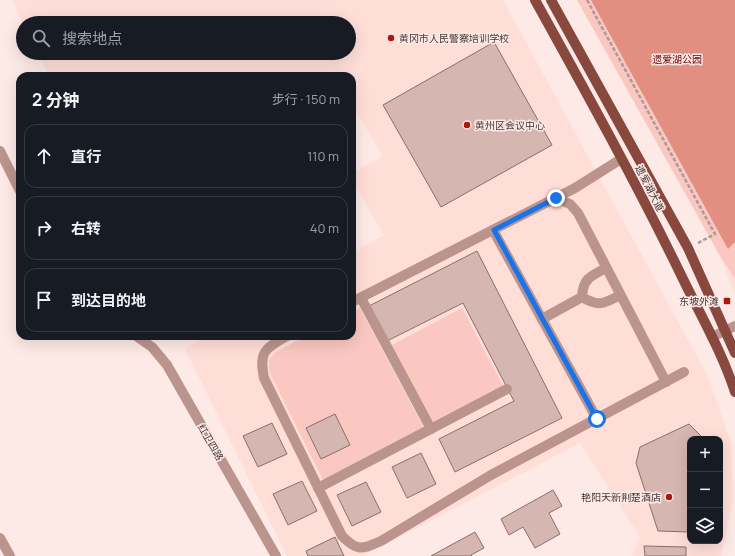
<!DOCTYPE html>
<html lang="zh">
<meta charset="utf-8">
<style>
body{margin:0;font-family:Manrope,"Noto Sans SC",sans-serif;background:#242831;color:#f1f3f6}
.controls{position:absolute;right:12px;bottom:12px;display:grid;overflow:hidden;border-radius:8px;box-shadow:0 4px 16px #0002}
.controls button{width:36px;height:36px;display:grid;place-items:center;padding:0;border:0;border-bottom:1px solid #363941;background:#171b24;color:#f1f3f6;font:20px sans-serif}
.stop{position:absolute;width:12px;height:12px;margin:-9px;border:3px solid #1a73e8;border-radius:50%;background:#fff}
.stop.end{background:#1a73e8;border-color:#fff;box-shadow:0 1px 4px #0008}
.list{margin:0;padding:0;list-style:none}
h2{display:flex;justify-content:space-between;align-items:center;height:52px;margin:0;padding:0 16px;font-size:17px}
h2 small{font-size:13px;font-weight:400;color:#9ea1a6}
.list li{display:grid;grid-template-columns:26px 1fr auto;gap:12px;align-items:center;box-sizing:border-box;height:64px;margin:0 8px 8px;padding:0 8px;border:1px solid #363941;border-radius:12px}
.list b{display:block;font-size:15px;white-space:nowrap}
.list em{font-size:13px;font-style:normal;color:#9ea1a6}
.icon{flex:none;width:22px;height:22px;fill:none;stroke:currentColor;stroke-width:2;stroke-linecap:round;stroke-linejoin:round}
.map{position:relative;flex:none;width:735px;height:556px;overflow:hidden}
.search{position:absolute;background:#171b24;box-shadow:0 4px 16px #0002;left:16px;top:16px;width:340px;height:44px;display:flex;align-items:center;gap:10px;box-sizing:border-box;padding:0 14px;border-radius:22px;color:#9ea1a6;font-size:15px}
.panel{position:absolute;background:#171b24;box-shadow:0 4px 16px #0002;left:16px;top:72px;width:340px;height:268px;border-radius:12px}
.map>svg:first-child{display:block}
</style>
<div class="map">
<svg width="735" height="556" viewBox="0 0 735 556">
<rect width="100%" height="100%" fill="#fde9e5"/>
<!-- built -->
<g fill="#ffded8" fill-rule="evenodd">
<path d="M12,0H503L708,377L731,443L733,500L721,556H632L640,537L580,443L363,556H287L185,349L207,336H352V253L384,235L352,180V173L383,156L352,105V76H49L38,53H349V23H23ZM690,439H720V541H690Z"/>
<polygon points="735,242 735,295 720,256"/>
</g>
<!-- green -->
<g fill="#fac8c0">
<polygon points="577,0 735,0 735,279 720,256"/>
<polygon points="360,308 424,428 324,482 269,371 269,360 276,352 306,336 352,336 352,312"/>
<polygon points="462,308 503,386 432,422 392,345"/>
</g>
<!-- water -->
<polygon fill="#e28f81" points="591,0 735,0 735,242 728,249"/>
<!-- building -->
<g fill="#d6b6b0" stroke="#8b6e69">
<polygon points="494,42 552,145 441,207 383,105"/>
<polygon points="477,251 562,418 455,472 439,439 514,401 463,303 385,342 367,307"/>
<polygon points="335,414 350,445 321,459 306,428"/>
<polygon points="272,423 287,454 258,467 243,436"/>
<polygon points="689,424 704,439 690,439 690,532 658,531 636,463 640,447"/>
<polygon points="421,453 436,484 407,498 392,467"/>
<polygon points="302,481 317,511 288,525 273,494"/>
<polygon points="366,482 381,512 352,526 337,495"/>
<polygon points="553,490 562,506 549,513 560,534 535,548 523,527 509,535 501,519"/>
<polygon points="475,532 484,548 471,555 472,556 431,556"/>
<polygon points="335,537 344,556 308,556 306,551"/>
<polygon points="644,546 686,547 686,556 645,556"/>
</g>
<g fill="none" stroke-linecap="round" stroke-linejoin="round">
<!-- path -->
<polyline stroke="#ac9b98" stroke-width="2.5" stroke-dasharray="4 2" stroke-linecap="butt" points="587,0 715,234 698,243"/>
<!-- minor -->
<g stroke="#ba948d" stroke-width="10">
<polyline points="0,151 20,191"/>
<polyline points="556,198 570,204 578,213 666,382"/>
<polyline points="493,230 597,419"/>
<path d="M606,268C591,276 583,278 582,297C598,307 604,304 620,295"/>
<polyline points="361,298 431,429"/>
<polyline points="352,302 575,188 621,159"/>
<polyline points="542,319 582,297"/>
<polyline points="136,336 152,347 167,365 276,556"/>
<path d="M287,336C264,349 259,352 264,378L342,536C358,552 362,549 381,541L491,475L684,372"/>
<polyline points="712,337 735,326"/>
<polyline points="318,488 507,389"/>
<polyline points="0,538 10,556"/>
</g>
<!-- major -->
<g stroke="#88483e" stroke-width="10">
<path d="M535,0C586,92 637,184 683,279C701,316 722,352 735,392"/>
<polyline points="551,0 688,248 735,353"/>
</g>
</g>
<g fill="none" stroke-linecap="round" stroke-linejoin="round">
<!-- route -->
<polyline stroke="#1a73e8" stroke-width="5" points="556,198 494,230 597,419"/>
</g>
<!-- markers -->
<g fill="#aa190d" stroke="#fde9e5" stroke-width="1.5">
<circle cx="391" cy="38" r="4"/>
<circle cx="467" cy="125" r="4"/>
<rect x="723" y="297" width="8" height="8" rx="2"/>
<circle cx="669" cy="497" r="4"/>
</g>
<g text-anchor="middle" stroke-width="3" stroke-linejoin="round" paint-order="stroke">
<!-- poi labels -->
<g font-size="10" fill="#453836" stroke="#fde9e5" text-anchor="start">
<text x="399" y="42">黄冈市人民警察培训学校</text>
<text x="475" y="129">黄州区会议中心</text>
<text x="719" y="305" text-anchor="end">东坡外滩</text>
<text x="661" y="501" text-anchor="end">艳阳天新荆楚酒店</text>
</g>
<!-- park labels -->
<g font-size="10" fill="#670000" stroke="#fde9e5">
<text x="677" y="63">遗爱湖公园</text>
</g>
<!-- street labels -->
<g font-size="10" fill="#453836" stroke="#fde9e5">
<text transform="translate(650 188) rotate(63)" y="4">遗爱湖大道</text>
<text transform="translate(211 442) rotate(60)" y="4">红卫四路</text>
</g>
</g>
</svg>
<div class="controls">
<button>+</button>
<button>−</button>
<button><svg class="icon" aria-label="layers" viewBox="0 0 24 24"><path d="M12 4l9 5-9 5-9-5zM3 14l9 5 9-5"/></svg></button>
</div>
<div class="stop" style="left:597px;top:419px"></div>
<div class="stop end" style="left:556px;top:198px"></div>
<div class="search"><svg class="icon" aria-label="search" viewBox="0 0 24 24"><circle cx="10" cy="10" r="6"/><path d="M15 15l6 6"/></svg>搜索地点</div>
<section class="panel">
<h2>2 分钟<small>步行 · 150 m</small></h2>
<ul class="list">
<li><svg class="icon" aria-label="ahead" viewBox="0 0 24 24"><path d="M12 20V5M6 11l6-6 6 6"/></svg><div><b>直行</b></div><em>110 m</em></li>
<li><svg class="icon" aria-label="right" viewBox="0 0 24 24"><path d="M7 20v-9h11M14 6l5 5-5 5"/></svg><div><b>右转</b></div><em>40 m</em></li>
<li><svg class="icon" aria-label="arrive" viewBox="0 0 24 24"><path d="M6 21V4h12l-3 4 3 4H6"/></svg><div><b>到达目的地</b></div></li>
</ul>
</section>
</div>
